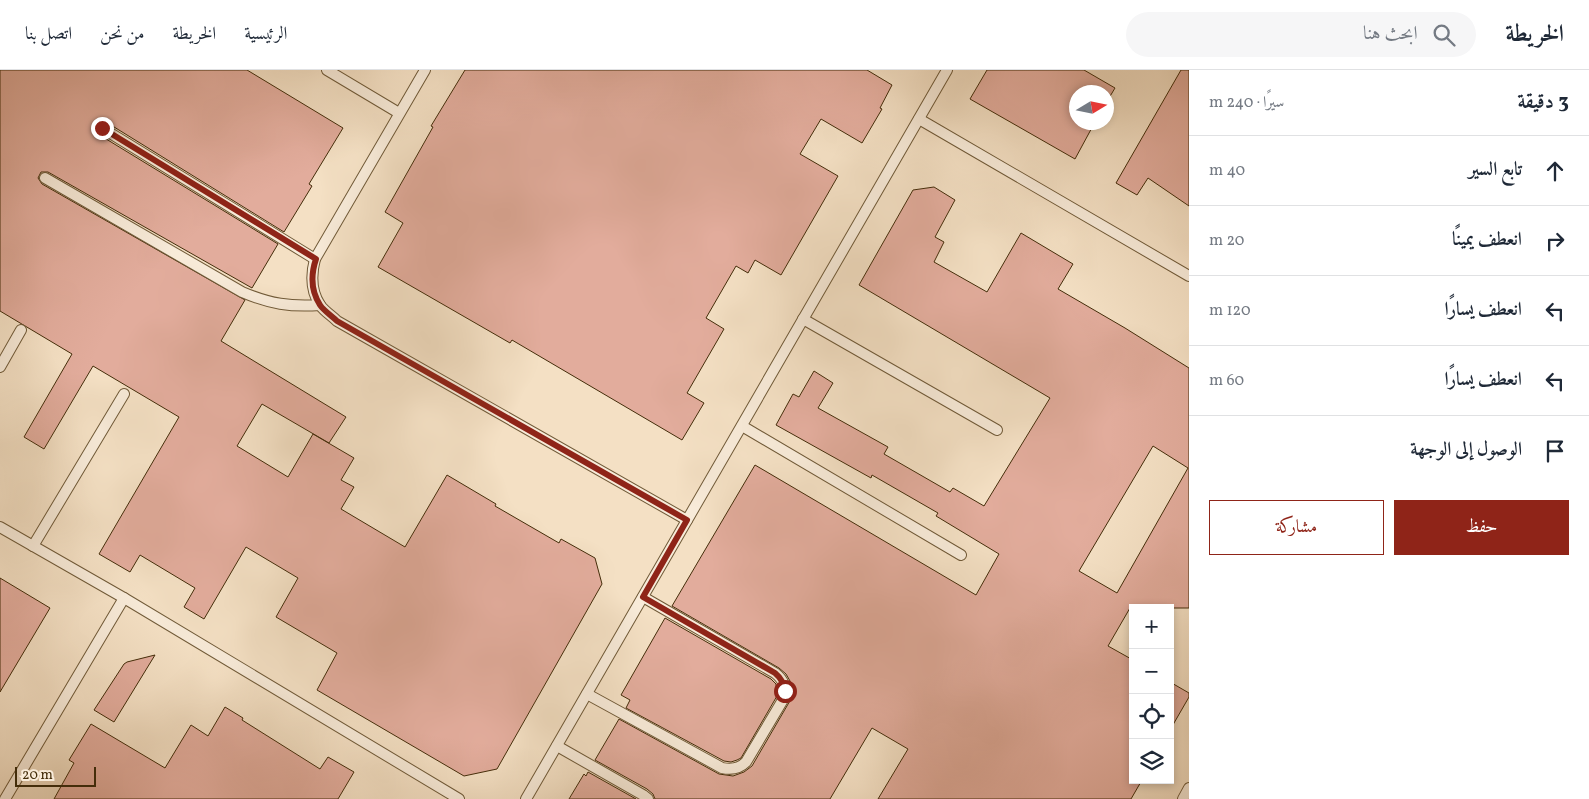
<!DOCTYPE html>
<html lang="ar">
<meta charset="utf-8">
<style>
body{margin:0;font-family:Vollkorn,Amiri,serif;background:#f6f6f7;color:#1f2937;direction:rtl}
.controls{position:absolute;right:15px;bottom:15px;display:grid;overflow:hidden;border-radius:0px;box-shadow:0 2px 8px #0003}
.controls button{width:45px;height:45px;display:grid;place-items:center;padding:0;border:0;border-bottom:1px solid #e0e1e3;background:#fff;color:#1f2937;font:25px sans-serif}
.compass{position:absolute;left:1069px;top:15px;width:45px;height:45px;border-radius:50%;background:#fff;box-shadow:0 2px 8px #0003;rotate:80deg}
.scale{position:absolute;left:15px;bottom:12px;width:81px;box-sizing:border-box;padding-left:5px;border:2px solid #442d0a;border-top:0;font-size:14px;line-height:18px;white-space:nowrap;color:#442d0a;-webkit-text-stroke:4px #f8ebd9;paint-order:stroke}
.stop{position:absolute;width:15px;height:15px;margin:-11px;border:4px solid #8f2418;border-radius:50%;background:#fff}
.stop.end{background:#8f2418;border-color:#fff;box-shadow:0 1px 5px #0008}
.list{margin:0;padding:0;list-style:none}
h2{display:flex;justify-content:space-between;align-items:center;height:65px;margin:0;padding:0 20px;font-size:21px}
h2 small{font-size:16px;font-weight:400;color:#747a83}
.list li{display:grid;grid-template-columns:32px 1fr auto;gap:15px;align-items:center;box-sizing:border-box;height:70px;padding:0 20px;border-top:1px solid #e0e1e3}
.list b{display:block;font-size:19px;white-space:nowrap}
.list em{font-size:16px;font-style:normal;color:#747a83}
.actions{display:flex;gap:10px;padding:15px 20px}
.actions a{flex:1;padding:11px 0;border:1px solid #8f2418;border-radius:0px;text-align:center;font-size:18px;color:#8f2418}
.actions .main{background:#8f2418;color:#fff}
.icon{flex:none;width:28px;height:28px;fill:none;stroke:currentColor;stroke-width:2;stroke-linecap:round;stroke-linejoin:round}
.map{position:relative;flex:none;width:1189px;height:729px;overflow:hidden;direction:ltr}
header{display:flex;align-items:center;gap:30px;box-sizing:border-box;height:70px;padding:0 25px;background:#fff;border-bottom:1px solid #e0e1e3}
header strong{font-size:24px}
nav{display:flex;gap:28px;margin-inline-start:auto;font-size:18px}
.search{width:350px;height:45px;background:#f6f6f7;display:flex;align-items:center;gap:12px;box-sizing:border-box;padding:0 18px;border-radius:28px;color:#747a83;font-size:19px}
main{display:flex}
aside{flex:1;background:#fff}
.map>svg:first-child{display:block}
</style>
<header>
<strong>الخريطة</strong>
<div class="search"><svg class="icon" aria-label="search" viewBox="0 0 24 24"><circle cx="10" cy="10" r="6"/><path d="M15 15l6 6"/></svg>ابحث هنا</div>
<nav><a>الرئيسية</a><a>الخريطة</a><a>من نحن</a><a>اتصل بنا</a></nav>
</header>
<main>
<aside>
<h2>3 دقيقة<small>سيرًا · 240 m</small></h2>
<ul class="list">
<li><svg class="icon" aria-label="ahead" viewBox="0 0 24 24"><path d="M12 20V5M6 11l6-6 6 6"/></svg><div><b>تابع السير</b></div><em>40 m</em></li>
<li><svg class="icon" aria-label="right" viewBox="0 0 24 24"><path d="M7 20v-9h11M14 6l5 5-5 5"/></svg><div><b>انعطف يمينًا</b></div><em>20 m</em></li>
<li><svg class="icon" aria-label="left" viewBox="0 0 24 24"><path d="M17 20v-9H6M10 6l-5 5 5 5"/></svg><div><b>انعطف يسارًا</b></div><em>120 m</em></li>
<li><svg class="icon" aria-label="left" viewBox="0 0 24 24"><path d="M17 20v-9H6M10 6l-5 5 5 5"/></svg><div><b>انعطف يسارًا</b></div><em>60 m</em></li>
<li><svg class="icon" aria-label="arrive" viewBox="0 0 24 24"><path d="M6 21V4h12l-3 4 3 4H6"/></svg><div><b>الوصول إلى الوجهة</b></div></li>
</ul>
<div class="actions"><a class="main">حفظ</a><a>مشاركة</a></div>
</aside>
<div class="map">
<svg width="1189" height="729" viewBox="0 0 1189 729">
<rect width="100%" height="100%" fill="#f4e0c4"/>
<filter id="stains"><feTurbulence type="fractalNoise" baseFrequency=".004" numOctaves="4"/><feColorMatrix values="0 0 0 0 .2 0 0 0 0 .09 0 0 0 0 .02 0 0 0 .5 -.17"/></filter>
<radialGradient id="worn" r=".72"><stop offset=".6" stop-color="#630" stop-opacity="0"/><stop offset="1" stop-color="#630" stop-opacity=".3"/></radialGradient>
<!-- building -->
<g fill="#e2ac9c" stroke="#442d0a" fill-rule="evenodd">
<polygon points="0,0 247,0 343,58 309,114 312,116 284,162 106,52 99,52 96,55 96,61 98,64 278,174 252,218 48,102 41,102 38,108 42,114 245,230 221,271 346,347 329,373 262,334 237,376 288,407 313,364 354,388 341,410 354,417 341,439 405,477 447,405 496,434 495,436 559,473 561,469 595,488 602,514 497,699 464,706 317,620 337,583 276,547 298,508 246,477 204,549 184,537 195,518 140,485 130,502 99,484 179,347 93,296 44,379 24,367 72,284 0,241"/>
<polygon points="465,0 867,0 892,15 880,38 882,39 862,73 821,49 800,84 838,106 781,205 755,190 748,203 736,196 706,248 724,259 687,323 704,333 682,370 512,270 510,273 378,197 403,153 385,142 433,57 431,56"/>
<polygon points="987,0 1084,0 1115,18 1106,33 1106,22 1076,22 1076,52 1095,52 1075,89 970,29"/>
<polygon points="1181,0 1189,0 1189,136 1148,108 1137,125 1116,113"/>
<path d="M934,117L955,130L935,167L944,172L934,192L987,222L1021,163L1073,194L1058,219L1125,258L1189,298V538H1130L1108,576L1133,590V710H1142L1131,729H878L908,679L872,658L830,729H655L653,724L647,719L595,690L619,649L719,704L733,706L744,702L752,696L791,629L792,620L790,611L786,604L779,598L672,536L755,395L976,525L999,484L936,446L938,443L872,405L871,408L776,355L793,324L799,327L814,301L833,313L818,338L888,377L884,384L950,422L953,418L984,436L1050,328L859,215L913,120ZM1153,376L1188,398L1117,523L1079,501Z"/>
<polygon points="0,508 50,538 0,622"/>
<polygon points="665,548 771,609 776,614 777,626 741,688 737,690 731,692 724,691 626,638 630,630 621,625"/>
<polygon points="155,585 114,652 94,640 124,594 127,592"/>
<polygon points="1170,612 1189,623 1189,627 1170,660"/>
<polygon points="225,637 243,648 242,650 320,699 328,687 354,702 338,729 54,729 74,693 69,690 91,654 165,698 191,655 208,666"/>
<polygon points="588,702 636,729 569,729 584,704 586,706"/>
</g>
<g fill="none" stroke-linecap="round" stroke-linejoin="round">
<!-- lane casing -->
<g stroke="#705a38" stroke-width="12">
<g id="lane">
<polyline points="327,0 399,43"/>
<path d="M425,0L315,189C311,204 311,221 320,235C324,241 332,246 337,251L687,450"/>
<polyline points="919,49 1189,206"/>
<polyline points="102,58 315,189"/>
<path d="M45,108L242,222C270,234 290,237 320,235"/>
<polyline points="803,249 997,360"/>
<polyline points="0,297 21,260"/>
<polyline points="742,356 961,485"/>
<polyline points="0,457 124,528 459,729"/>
<polyline points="33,476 124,324"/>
<path d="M587,624L722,698C731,700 739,699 746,692L784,628C786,617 784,610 775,603L643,527"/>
<polyline points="557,676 643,725 648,729"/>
<polyline points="5,729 124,528"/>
<polyline points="526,729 947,0"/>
<polyline points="1183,729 1189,718"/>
</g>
</g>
<!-- lane -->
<use href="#lane" stroke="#f8ebd9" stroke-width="10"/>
</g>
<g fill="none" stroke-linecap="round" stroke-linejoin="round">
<!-- route -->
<path stroke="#8f2418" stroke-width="6" d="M102,58L316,189C311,204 311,221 320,235C324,241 332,246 337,251L687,450L643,527L775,603C781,608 784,613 785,621"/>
</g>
<rect width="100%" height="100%" filter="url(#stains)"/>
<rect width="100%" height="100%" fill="url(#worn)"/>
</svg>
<div class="controls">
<button>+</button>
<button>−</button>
<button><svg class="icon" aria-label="locate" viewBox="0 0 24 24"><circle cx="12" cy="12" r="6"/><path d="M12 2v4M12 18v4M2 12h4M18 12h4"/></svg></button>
<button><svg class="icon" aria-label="layers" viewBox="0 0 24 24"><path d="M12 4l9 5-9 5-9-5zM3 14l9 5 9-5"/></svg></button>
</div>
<svg class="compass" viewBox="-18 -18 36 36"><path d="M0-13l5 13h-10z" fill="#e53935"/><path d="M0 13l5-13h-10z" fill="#747a83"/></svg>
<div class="scale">20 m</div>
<div class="stop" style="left:785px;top:621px"></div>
<div class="stop end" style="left:102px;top:58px"></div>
</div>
</main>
